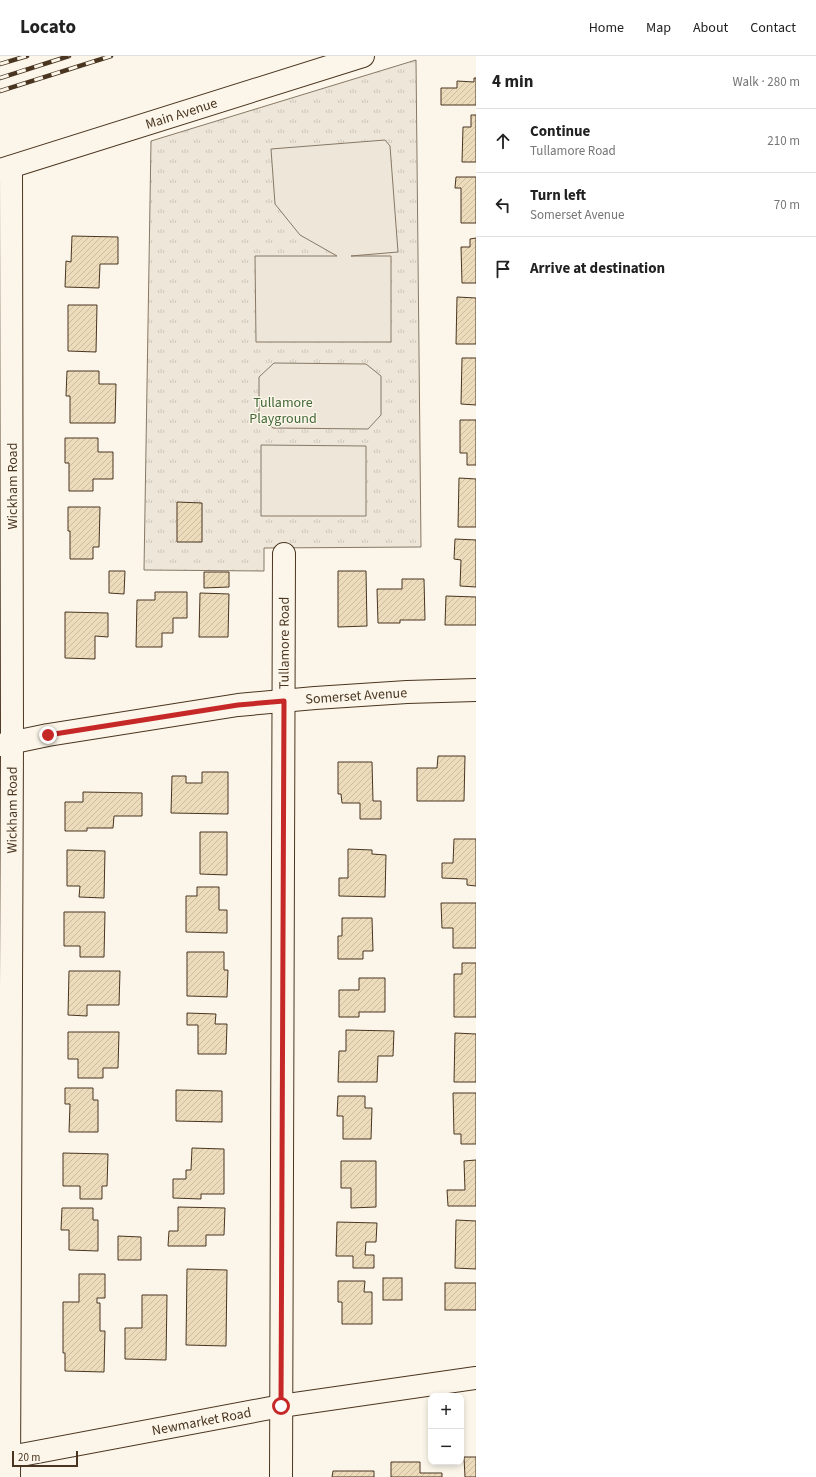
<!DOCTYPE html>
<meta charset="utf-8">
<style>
body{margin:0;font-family:"Source Sans 3",sans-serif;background:#f2f2f2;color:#222}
.controls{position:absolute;right:12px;bottom:12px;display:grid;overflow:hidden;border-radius:8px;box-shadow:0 2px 6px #0003}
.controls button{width:36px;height:36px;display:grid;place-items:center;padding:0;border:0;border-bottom:1px solid #e0e0e0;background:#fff;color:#222;font:20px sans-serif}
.scale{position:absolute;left:12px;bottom:10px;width:66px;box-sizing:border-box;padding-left:4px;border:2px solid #4a3520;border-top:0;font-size:11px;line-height:14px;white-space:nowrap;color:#4a3520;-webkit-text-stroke:3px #fbf6e9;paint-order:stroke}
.stop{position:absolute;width:12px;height:12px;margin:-9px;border:3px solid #c62828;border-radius:50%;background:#fff}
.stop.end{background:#c62828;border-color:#fff;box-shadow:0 1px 4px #0008}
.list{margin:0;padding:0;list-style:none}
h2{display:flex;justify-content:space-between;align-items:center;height:52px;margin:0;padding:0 16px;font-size:17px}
h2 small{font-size:13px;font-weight:400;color:#767676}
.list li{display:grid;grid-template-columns:26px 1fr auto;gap:12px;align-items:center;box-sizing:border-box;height:64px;padding:0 16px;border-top:1px solid #e0e0e0}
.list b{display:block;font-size:15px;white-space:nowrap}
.list p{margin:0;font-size:13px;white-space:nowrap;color:#767676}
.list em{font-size:13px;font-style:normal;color:#767676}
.icon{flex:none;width:22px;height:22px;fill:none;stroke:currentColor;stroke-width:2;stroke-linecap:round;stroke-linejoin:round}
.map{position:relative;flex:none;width:476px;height:1421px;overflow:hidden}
header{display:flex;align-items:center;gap:24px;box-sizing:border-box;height:56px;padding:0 20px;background:#fff;border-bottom:1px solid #e0e0e0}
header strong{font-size:19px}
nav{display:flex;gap:22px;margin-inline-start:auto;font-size:14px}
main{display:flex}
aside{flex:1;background:#fff}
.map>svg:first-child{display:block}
</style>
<header>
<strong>Locato</strong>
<nav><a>Home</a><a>Map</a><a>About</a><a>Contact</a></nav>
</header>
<main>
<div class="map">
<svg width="476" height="1421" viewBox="0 0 476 1421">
<defs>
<pattern id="park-tufts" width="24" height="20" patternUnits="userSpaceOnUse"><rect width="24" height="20" fill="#ede6d9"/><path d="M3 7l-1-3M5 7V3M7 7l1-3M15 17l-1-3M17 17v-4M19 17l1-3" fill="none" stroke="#cdc6ba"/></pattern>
<pattern id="building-hatch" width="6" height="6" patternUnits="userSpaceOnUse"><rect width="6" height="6" fill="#ecdcbc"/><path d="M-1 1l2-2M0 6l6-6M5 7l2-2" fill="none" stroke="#ccbda1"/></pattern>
</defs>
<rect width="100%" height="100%" fill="#fbf6e9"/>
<!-- park -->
<polygon fill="url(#park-tufts)" stroke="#887966" points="416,4 421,491 264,492 264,515 144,514 151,85"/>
<!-- garden -->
<g fill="#ede6d9" stroke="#887966">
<polygon points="385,84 390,90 398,196 351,200 391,200 391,286 256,286 255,200 337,200 300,179 275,148 271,93"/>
<polygon points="274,307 366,308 381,320 381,359 368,373 273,372 259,360 259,321"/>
<polygon points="261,389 366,390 366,460 261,460"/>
</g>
<!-- building -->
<g fill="url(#building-hatch)" stroke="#4a3520">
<polygon points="474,22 476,22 476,49 441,49 441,32 457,32 457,25 474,26"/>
<polygon points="471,59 476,59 476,106 462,106 463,71 471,71"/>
<polygon points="456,121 476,121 476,167 461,167 461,132 455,132"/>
<polygon points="72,180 118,181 118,208 100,208 99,232 65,231 66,205 71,206"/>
<polygon points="476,182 476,227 462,227 461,191 470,191 470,183"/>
<polygon points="457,241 476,242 476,288 456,288"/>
<polygon points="68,249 97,249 96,296 68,295"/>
<polygon points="462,302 476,302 476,349 461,348"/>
<polygon points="67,315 99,315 99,328 116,328 115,367 70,367 70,340 66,340"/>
<polygon points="460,364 476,364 476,409 467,409 467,397 460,397"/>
<polygon points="65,382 98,382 98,396 113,396 113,423 93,423 93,435 69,435 69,407 65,407"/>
<polygon points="459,422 476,423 476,471 458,471"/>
<polygon points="177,446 202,447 202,486 177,486"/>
<polygon points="68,451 100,451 99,491 93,491 93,503 70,503 70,475 68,475"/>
<polygon points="455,483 476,484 476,531 460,530 461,504 454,503"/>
<polygon points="109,515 125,515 124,538 109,537"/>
<polygon points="338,515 366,515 367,570 338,571"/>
<polygon points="204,516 229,516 229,531 204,532"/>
<polygon points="402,523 424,523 425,564 400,564 400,567 378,567 377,533 402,533"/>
<polygon points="155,536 187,536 187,562 173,562 173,577 162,577 162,591 136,591 137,544 155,544"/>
<polygon points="200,537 229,538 228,581 199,581"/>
<polygon points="446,540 476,541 476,569 445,569"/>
<polygon points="65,556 108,557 108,581 95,580 95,603 65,602"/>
<polygon points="438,700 465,700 464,745 417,745 417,712 437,712"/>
<polygon points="338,706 372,706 373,745 381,745 381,763 360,763 360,747 342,747 341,738 338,738"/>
<polygon points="202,716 228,716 228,758 171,757 172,720 186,720 186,727 202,727"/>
<polygon points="83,736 142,737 142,760 114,760 113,772 87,772 87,775 65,775 65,746 83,746"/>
<polygon points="200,776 227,776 227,819 200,818"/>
<polygon points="454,783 476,783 476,830 467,829 467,823 442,822 442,807 453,807"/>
<polygon points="348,793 372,794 372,798 386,799 385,841 339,840 339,822 348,822"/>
<polygon points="67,794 105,795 104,842 79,841 80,830 67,830"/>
<polygon points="197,831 219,831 219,854 227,854 227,877 186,876 186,840 197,840"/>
<polygon points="441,847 476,847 476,892 453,892 453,872 442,872"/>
<polygon points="64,856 105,856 104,901 80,901 80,890 64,890"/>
<polygon points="342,862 372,862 373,895 363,895 363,903 338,903 338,880 342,880"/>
<polygon points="187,896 224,896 224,914 228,914 227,941 187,940"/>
<polygon points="462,907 476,907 476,961 454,961 454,918 462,918"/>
<polygon points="69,915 120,915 119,949 87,949 87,960 68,959"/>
<polygon points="359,922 385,922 385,956 359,956 359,961 339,961 339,934 359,934"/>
<polygon points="187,957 216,958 215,968 227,968 226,998 198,998 198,969 187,969"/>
<polygon points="346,974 394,975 393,1000 378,1000 377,1026 338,1026 339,995 346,995"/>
<polygon points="68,976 119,976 118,1012 103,1012 103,1022 78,1022 78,1003 68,1003"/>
<polygon points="455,977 476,978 476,1026 454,1026"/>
<polygon points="65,1032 93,1032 93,1044 98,1044 98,1076 69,1076 70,1048 65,1048"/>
<polygon points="176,1034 222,1035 222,1066 176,1065"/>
<polygon points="453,1037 476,1037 476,1088 461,1088 461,1078 454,1078"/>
<polygon points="338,1040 365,1040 365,1052 372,1052 371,1083 343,1083 343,1060 337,1060"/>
<polygon points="192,1092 224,1093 224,1138 201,1138 201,1143 173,1142 173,1123 186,1123 186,1114 191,1114"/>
<polygon points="63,1097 108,1098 107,1130 102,1130 102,1143 80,1143 80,1130 63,1130"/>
<polygon points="476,1104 476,1150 448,1150 447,1134 465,1134 464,1105"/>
<polygon points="341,1105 376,1105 376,1151 351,1152 351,1132 341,1132"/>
<polygon points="178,1151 225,1152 224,1179 206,1179 206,1190 168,1190 169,1175 178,1175"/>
<polygon points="62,1152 93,1152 93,1164 98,1164 98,1195 69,1194 69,1174 61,1174"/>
<polygon points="456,1164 476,1165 476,1213 455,1212"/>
<polygon points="337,1166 377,1167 376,1186 366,1186 365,1199 374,1199 374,1212 353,1212 353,1200 336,1200"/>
<polygon points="118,1180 141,1181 141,1204 118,1204"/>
<polygon points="187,1213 227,1214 226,1290 186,1289"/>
<polygon points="79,1218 105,1218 105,1242 97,1242 97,1247 100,1247 100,1275 105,1275 104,1316 65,1315 65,1297 63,1297 63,1246 79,1246"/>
<rect x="383" y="1222" width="19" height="22"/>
<polygon points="338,1225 365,1225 364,1236 372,1236 372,1268 342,1268 342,1246 338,1246"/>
<rect x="445" y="1227" width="31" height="27"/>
<polygon points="142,1239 167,1239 166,1304 125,1303 125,1272 142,1272"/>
<polygon points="464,1401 476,1401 476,1421 465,1421"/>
<polygon points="391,1406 420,1406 420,1417 442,1417 442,1421 391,1421"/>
<polygon points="333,1415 374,1415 374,1421 332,1421"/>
</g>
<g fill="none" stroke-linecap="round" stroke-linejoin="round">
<!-- minor casing -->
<g stroke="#4a3520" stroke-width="24">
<g id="minor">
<path id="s1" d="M0,114L363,0"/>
<path id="s2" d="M0,689L48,679L238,649L315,642L407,636L476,634"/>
<path id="s3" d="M0,1403L281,1350L476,1322"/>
<path id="s4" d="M9,1421L12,686L11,111"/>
<path id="s5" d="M281,1421L284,498"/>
</g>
</g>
<!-- minor -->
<use href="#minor" stroke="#fbf6e9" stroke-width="22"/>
<!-- rail casing -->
<g stroke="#4a3520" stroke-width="4.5">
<g id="rail">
<polyline points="0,8 27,0"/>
<polyline points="0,22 69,0"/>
<polyline points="0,35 111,0"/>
</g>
</g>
<!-- rail -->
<use href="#rail" stroke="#fbf6e9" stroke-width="3" stroke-dasharray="9" stroke-linecap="butt"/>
</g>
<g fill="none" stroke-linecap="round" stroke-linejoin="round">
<!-- route -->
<polyline stroke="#c62828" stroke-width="5" points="48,679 238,649 284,645 281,1350"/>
</g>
<g text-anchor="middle" stroke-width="3" stroke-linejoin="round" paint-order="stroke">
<!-- street labels -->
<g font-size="14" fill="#4a3520" stroke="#fbf6e9">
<text dy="5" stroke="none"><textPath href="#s1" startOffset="190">Main Avenue</textPath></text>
<text transform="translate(12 430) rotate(-90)" y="5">Wickham Road</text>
<text dy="5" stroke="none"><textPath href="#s5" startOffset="834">Tullamore Road</textPath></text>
<text dy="5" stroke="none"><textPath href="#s2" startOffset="360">Somerset Avenue</textPath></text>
<text dy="5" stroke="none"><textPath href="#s4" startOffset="667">Wickham Road</textPath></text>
<text dy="5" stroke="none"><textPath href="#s3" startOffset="205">Newmarket Road</textPath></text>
</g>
<!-- park labels -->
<g font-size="14" fill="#436837" stroke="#fbf6e9">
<text x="283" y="351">Tullamore<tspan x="283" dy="16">Playground</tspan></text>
</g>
</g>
</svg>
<div class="controls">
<button>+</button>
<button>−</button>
</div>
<div class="scale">20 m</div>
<div class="stop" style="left:281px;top:1350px"></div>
<div class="stop end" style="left:48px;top:679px"></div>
</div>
<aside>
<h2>4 min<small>Walk · 280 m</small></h2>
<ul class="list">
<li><svg class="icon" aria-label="ahead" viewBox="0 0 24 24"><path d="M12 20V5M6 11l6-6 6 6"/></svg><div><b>Continue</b><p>Tullamore Road</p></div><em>210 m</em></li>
<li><svg class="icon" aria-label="left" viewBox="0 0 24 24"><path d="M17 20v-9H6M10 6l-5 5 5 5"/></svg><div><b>Turn left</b><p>Somerset Avenue</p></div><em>70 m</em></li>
<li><svg class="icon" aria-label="arrive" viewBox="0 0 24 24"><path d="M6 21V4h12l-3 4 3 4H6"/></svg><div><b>Arrive at destination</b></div></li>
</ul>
</aside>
</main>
